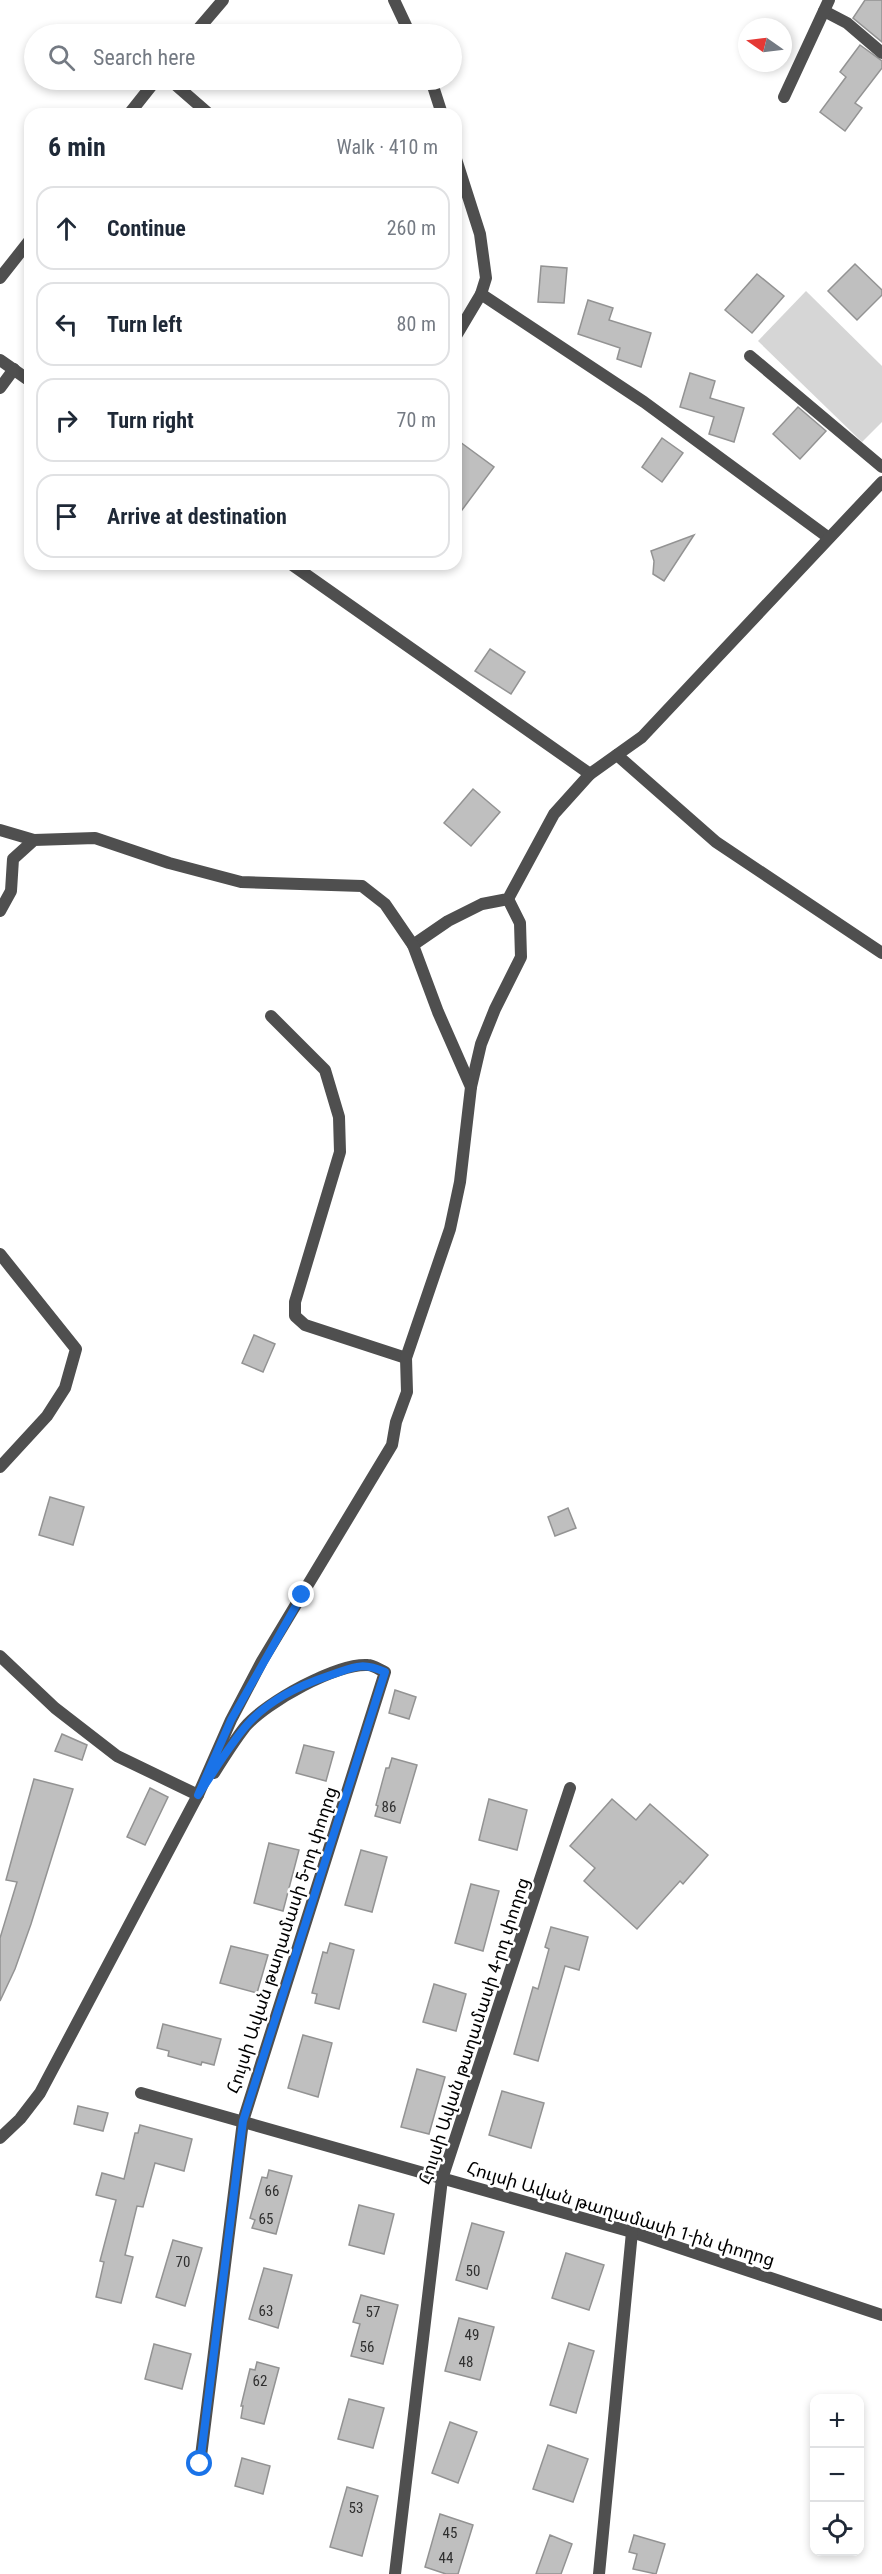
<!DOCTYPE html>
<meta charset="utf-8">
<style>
body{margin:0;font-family:"Roboto Condensed","Noto Sans Armenian",sans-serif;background:#f2f2f3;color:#1f2937}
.controls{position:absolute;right:18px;bottom:18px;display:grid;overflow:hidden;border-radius:12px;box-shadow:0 3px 9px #0003}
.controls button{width:54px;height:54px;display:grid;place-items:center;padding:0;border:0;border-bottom:2px solid #e0e1e3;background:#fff;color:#1f2937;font:30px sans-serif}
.compass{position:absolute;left:738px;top:18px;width:54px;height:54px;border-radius:50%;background:#fff;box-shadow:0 3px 9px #0003;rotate:284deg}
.stop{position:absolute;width:18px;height:18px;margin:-14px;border:4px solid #1a73e8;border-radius:50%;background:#fff}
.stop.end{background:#1a73e8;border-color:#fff;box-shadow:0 2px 6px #0008}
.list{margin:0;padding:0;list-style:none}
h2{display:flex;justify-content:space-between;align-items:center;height:78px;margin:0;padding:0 24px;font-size:26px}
h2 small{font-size:20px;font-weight:400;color:#747a83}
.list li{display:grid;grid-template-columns:39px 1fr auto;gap:18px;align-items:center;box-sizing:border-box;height:84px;margin:0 12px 12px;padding:0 12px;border:2px solid #e0e1e3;border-radius:18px}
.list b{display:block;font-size:22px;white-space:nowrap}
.list em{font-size:20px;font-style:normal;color:#747a83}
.icon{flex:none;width:33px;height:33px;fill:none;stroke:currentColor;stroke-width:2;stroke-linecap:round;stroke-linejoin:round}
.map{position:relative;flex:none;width:882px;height:2574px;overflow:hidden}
.search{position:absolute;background:#fff;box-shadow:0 3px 9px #0003;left:24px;top:24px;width:438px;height:66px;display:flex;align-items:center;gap:15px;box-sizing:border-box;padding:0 21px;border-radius:33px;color:#747a83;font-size:22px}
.panel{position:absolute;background:#fff;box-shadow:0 3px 9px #0003;left:24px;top:108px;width:438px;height:462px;border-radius:18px}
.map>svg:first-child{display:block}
</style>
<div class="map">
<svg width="882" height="2574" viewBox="0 0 882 2574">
<rect width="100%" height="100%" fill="#fff"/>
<!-- green -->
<polygon fill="#d6d6d6" points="806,291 882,366 882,422 862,442 758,341"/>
<!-- building -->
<g fill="#bfbfbf" stroke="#939393" stroke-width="1.5">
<polygon points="865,0 882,0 882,42 853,18"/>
<polygon points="860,45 882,61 882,68 855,103 862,108 845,131 820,112 846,77 840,72"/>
<polygon points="855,264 882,290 882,295 857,320 828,291"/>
<polygon points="541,266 567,268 564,303 538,302"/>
<polygon points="757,274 784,296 752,333 725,310"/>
<polygon points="588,300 613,308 609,320 651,333 641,367 617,359 620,348 578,334"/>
<polygon points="690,373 715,381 710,398 744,408 734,442 709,434 714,417 680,407"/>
<polygon points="798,407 826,431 800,459 773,434"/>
<polygon points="662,438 683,453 662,482 642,467"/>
<polygon points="456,439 494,467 456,518"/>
<polygon points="694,535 664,581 653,574 654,561 651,551"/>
<polygon points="490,649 525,672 511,694 475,671"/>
<polygon points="473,789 500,812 471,846 444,823"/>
<polygon points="254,1335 275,1344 263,1372 242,1363"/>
<polygon points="50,1497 84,1507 73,1545 39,1535"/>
<polygon points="568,1508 576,1528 555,1536 548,1517"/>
<polygon points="395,1690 416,1697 409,1719 389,1713"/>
<polygon points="62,1734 87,1745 82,1760 55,1751"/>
<polygon points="304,1745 334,1752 326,1781 296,1773"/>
<polygon points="392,1758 417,1765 400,1823 375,1816 378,1806 376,1805 386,1768 389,1768"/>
<polygon points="34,1779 73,1789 31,1924 15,1969 0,2001 0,1938 17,1882 6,1880"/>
<polygon points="150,1788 168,1797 145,1845 127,1837"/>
<polygon points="489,1799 527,1810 517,1850 479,1840"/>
<polygon points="612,1799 636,1820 650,1804 708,1855 683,1884 680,1881 637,1929 584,1881 595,1868 570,1846"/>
<polygon points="269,1843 299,1850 283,1911 254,1903"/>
<polygon points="361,1850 387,1857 372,1912 345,1905"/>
<polygon points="471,1884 499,1891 483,1951 455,1943"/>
<polygon points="551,1927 588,1937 579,1970 565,1966 538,2061 514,2054 533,1987 538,1989 549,1949 545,1947"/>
<polygon points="330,1943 354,1950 339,2009 315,2003 317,1994 312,1993 323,1952 327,1953"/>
<polygon points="231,1946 268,1955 257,1993 220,1983"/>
<polygon points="434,1984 466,1994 456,2031 423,2022"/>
<polygon points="163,2024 221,2039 214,2065 202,2062 201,2065 168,2056 169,2051 157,2048"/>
<polygon points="303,2035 332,2043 318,2097 288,2088"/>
<polygon points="417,2069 445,2077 429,2134 401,2127"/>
<polygon points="502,2091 544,2103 531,2148 489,2135"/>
<polygon points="78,2106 108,2113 103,2131 74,2124"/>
<polygon points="140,2125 192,2139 184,2171 155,2163 143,2207 137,2206 125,2255 133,2257 121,2303 96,2297 104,2262 100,2261 116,2200 96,2195 102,2173 124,2179 135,2133 138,2133"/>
<polygon points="269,2170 292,2176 276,2234 252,2228 255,2220 250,2218 262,2177 267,2178"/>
<polygon points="359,2205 394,2214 384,2254 349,2245"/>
<polygon points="472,2223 504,2232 487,2289 456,2280"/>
<polygon points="173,2240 202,2248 185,2306 156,2297"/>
<polygon points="566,2253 604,2265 589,2310 552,2298"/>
<polygon points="264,2268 292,2275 278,2328 249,2319"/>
<polygon points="361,2295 398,2305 383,2364 351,2356 360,2324 353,2322"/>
<polygon points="459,2318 494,2327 480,2380 445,2371"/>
<polygon points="569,2343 594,2351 576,2413 550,2405"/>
<polygon points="154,2344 191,2354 182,2389 145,2379"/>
<polygon points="257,2362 279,2368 264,2424 241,2418 243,2406 241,2406 250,2369 255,2370"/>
<polygon points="349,2399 384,2408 373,2448 338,2439"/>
<polygon points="450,2422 477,2432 458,2483 432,2473"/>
<polygon points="548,2445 588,2459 573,2502 533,2489"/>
<polygon points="242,2458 270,2466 263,2494 235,2486"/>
<polygon points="347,2487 378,2496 362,2556 330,2547"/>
<polygon points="440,2514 473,2525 458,2574 446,2574 425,2567"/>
<polygon points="550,2535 572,2544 561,2574 536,2574"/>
<polygon points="634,2535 665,2544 656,2574 633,2569 637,2554 629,2552"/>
</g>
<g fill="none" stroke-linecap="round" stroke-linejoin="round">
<!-- service -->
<g stroke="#4f4f4f" stroke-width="12">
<polyline points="0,388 14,369"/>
<polyline points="0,830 34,840"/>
<polyline points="271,1016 325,1070 339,1117 340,1152 295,1302 295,1316 305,1325 406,1358"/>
</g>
<!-- minor -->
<g stroke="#4f4f4f" stroke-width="12">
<polyline points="394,0 410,34"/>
<polyline points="824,11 847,23 882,53"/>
<polyline points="194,34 223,0"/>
<polyline points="170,80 209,114"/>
<polyline points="431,80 442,114"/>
<polyline points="784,97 829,0"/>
<polyline points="129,114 156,80"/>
<polyline points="456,159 480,234 486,278 481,294 456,336"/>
<polyline points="0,278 30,240"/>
<polyline points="481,294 644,402 829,538"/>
<polyline points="750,356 882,467"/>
<polyline points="0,360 30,381"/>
<polyline points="291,564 590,774"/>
<polyline points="617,755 716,842 882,953"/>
<polyline points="0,911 11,891 13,859 34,840 95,838 169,863 241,882 362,886 385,904 413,945 448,921 482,904 508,899 554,814 590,774 642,737 882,482"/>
<polyline points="471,1087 481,1044 495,1009 521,957 520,923 508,899"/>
<polyline points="0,1254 76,1349 65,1388 47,1416 0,1467"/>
<polyline points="0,1656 55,1708 117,1756 198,1795"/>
<polyline points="141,2093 632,2232 882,2315"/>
<polyline points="0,2138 20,2119 40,2093 198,1795 231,1720 262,1661 392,1445 396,1422 407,1392 406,1358 450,1229 460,1182 471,1087 438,1012 413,945"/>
<path d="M200,2464L243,2121L385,1672C380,1670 373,1665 368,1665C337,1663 266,1702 245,1727C234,1741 224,1757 214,1773"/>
<polyline points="395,2574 442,2179 570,1788"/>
<polyline points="599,2574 632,2232"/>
</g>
</g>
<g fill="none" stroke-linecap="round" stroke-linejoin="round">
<!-- route -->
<path stroke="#1a73e8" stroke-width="8" d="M200,2464L243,2121L385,1672C360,1661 353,1668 328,1676C298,1686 267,1701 246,1726C228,1747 214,1772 198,1795L231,1720L302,1595"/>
</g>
<g text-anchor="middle" stroke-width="5" stroke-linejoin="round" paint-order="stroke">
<!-- number labels -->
<g font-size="15" fill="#303030">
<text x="389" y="1812">86</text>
<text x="272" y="2196">66</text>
<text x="266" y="2224">65</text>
<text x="183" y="2267">70</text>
<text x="473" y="2276">50</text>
<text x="266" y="2316">63</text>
<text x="373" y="2317">57</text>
<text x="472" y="2340">49</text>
<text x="367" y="2352">56</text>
<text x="466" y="2367">48</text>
<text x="260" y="2386">62</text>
<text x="356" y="2513">53</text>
<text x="450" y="2538">45</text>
<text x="446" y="2563">44</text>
</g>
<!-- street labels -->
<g font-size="18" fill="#000" stroke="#fff">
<text transform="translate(282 1940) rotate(-72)" y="6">Հույսի Ավան թաղամասի 5-րդ փողոց</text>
<text transform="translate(474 2031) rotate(-72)" y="6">Հույսի Ավան թաղամասի 4-րդ փողոց</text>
<text transform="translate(621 2214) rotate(17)" y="6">Հույսի Ավան թաղամասի 1-ին փողոց</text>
</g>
</g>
</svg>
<div class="controls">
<button>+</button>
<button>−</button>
<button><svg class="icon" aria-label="locate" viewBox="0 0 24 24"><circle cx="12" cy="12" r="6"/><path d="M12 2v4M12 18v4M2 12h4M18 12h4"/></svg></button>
</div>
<svg class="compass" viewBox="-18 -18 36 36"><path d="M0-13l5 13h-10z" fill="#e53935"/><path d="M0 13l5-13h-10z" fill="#747a83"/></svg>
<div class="stop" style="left:200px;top:2464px"></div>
<div class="stop end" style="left:302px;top:1595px"></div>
<div class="search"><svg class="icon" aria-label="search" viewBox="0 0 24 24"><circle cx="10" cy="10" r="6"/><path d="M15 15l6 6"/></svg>Search here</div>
<section class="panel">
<h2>6 min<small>Walk · 410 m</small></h2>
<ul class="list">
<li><svg class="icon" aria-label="ahead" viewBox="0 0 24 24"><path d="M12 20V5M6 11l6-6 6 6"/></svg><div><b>Continue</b></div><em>260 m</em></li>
<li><svg class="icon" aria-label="left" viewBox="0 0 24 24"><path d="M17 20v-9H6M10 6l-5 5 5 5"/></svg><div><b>Turn left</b></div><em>80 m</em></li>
<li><svg class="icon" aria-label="right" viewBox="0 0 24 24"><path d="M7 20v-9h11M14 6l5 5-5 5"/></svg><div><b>Turn right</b></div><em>70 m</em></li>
<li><svg class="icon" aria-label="arrive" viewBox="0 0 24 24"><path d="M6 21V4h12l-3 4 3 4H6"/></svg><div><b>Arrive at destination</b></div></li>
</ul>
</section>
</div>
